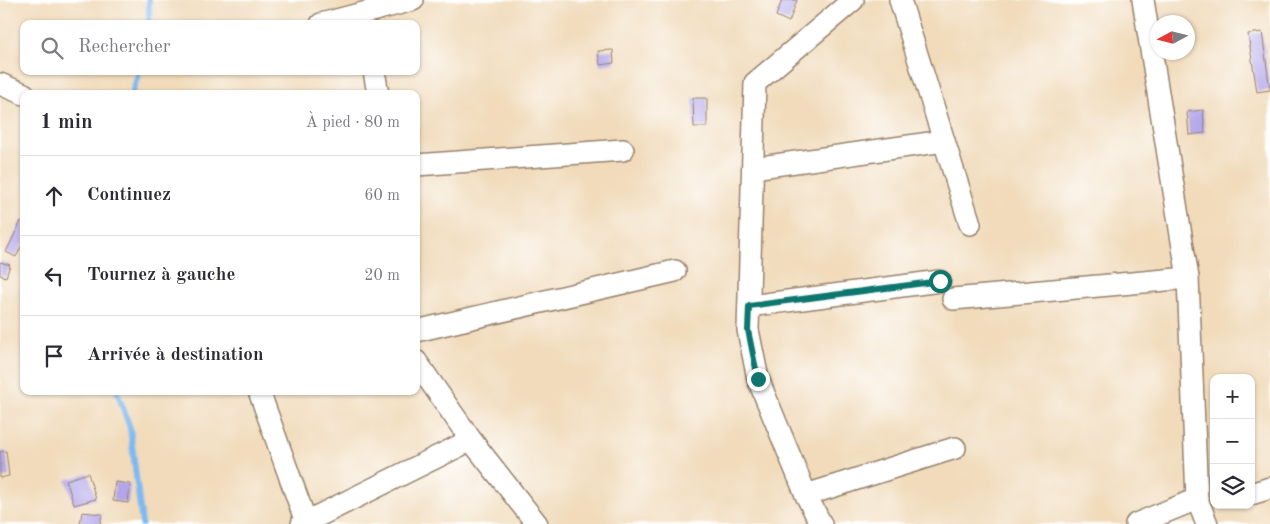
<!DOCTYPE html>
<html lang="fr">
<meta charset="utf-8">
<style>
body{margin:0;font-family:"Old Standard TT",serif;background:#f7f7f7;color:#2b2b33}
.controls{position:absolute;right:15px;bottom:15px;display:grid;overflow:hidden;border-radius:10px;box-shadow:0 1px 4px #0004}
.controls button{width:45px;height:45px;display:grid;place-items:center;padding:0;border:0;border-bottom:1px solid #e1e1e2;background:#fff;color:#2b2b33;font:25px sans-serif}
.compass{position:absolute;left:1150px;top:15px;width:45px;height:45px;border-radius:50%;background:#fff;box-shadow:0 1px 4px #0004;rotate:263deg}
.stop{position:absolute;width:15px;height:15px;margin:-11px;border:4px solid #0f766e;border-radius:50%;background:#fff}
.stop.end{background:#0f766e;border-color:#fff;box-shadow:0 1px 5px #0008}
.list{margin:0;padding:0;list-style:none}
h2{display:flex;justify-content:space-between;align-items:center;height:65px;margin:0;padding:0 20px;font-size:21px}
h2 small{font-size:16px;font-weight:400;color:#7c7c81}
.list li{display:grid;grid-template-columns:32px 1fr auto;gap:15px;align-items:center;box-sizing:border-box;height:80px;padding:0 20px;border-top:1px solid #e1e1e2}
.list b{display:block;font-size:19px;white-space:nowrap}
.list em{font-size:16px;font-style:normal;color:#7c7c81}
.icon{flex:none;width:28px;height:28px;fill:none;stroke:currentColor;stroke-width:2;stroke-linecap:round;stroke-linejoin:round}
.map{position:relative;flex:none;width:1270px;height:524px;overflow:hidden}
.search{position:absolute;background:#fff;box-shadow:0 1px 4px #0004;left:20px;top:20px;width:400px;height:55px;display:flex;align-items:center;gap:12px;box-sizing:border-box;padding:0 18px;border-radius:10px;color:#7c7c81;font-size:19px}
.panel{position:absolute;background:#fff;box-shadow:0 1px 4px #0004;left:20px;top:90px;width:400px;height:305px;border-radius:10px}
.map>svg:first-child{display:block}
</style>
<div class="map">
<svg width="1270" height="524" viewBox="0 0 1270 524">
<rect width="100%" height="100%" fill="#fff"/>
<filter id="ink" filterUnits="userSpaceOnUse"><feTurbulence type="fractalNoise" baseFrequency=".02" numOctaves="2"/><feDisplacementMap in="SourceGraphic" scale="10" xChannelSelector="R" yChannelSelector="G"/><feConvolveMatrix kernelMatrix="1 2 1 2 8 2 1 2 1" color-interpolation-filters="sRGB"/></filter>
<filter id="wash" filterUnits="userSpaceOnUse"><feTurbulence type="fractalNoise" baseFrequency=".0096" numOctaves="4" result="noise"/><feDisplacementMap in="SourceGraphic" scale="20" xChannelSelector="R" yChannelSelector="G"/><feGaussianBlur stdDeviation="1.12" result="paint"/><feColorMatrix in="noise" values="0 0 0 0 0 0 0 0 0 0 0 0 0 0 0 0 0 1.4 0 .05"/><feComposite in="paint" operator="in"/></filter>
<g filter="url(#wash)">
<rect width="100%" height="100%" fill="#f1dbbb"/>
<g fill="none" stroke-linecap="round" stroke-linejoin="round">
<!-- stream -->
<g stroke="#7eb9ef" stroke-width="6">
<polyline points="149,0 149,24"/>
<polyline points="132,94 139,71"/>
<polyline points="117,391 130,428 142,524"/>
</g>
</g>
<g id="blocks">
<!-- building -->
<g fill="#b2a6e9">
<polygon points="782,0 797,0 789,22 776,16"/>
<polygon points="1262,32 1270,90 1257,92 1248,34"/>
<polygon points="613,50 614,63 600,65 598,51"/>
<polygon points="693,98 707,98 707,127 694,127"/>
<polygon points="1203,110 1205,133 1189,135 1187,112"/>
<polygon points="21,221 24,223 24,241 16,257 6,252"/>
<polygon points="0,262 10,265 6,277 0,275"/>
<polygon points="6,451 9,476 0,478 0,452"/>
<polygon points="88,473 96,499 74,505 66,480"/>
<polygon points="115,482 130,484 128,503 113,501"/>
<polygon points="82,512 102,514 100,524 80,524"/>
</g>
</g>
</g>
<g filter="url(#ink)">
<use href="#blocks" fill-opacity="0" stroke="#96826c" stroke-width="1"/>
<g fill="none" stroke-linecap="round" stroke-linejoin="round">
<!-- minor casing -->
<g stroke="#96826c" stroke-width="24">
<g id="minor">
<polyline points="900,0 970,224"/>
<polyline points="1143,0 1188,278 1197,499 1207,524"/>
<polyline points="321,24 413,0"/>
<polyline points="374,71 378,94"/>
<polyline points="0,84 24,94"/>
<polyline points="416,165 623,150"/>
<polyline points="753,168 944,141"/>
<polyline points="953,299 1188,278"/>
<polyline points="749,306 940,281"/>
<polyline points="416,331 675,271"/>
<polyline points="416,361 471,440 537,524"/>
<polyline points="259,391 306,522"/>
<polyline points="1251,494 1270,488"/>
<polyline points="806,495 955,448"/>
<polyline points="302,524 471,440"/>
<polyline points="821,524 806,495 758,379 748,330 755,83 853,0"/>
<polyline points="1136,524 1197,499"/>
</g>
</g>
<!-- minor -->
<use href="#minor" stroke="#fff" stroke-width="21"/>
</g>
</g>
<g fill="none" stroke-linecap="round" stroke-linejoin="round" filter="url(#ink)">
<!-- route -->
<polyline stroke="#0f766e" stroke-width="6" points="758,379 748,330 749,306 940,281"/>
</g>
</svg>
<div class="controls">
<button>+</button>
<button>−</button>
<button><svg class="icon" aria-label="layers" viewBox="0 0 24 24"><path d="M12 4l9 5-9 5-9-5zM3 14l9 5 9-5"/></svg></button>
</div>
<svg class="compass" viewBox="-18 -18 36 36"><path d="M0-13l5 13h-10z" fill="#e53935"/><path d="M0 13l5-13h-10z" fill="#7c7c81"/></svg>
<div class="stop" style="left:940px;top:281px"></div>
<div class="stop end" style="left:758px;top:379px"></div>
<div class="search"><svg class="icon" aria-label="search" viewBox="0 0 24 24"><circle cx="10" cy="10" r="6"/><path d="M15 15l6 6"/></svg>Rechercher</div>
<section class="panel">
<h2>1 min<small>À pied · 80 m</small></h2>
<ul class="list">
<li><svg class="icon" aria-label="ahead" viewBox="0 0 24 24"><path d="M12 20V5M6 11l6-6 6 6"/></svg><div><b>Continuez</b></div><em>60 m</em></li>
<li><svg class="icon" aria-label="left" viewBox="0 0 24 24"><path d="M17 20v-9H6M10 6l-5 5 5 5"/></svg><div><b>Tournez à gauche</b></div><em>20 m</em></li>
<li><svg class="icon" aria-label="arrive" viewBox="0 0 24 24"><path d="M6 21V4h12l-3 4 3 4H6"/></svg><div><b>Arrivée à destination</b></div></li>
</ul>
</section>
</div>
